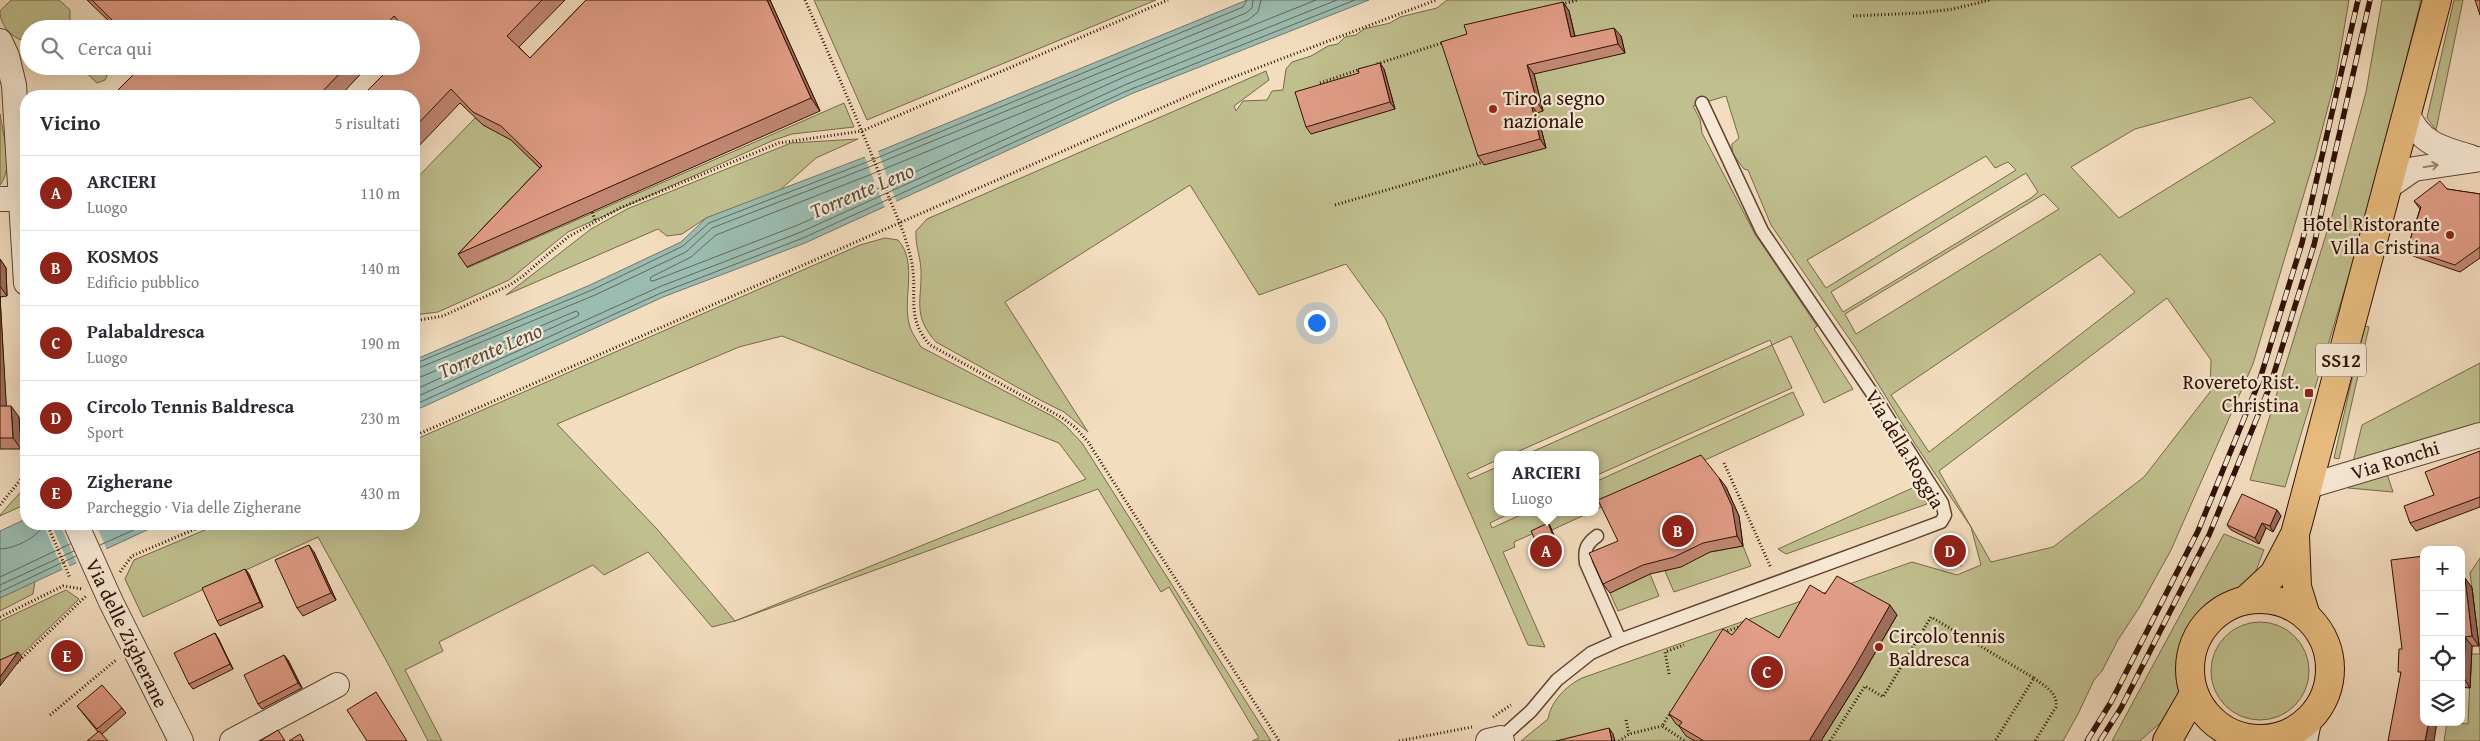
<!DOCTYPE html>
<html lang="it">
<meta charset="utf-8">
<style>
body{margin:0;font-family:"Gentium Book Plus",serif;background:#f2f2f3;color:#2b2b33}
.controls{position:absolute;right:15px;bottom:15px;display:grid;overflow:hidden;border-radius:10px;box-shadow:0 5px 20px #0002}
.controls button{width:45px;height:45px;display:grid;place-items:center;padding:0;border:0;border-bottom:1px solid #e1e1e2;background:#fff;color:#2b2b33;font:25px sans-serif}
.you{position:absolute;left:1316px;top:322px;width:18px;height:18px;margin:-12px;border:4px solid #fff;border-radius:50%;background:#1a73e8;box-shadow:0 0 0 8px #1a73e833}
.badge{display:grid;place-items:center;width:32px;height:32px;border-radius:50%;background:#8f2418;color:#fff;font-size:16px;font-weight:700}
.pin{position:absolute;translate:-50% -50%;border:2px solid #fff;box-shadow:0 1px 5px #0006}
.popup{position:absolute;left:1494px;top:451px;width:105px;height:65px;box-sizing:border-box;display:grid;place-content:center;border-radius:10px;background:#fff;filter:drop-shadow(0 1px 4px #0005);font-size:16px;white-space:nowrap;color:#7c7c81}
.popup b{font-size:19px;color:#2b2b33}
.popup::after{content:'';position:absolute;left:50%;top:100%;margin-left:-10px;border:10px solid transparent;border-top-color:#fff}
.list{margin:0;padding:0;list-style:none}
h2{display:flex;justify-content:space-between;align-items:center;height:65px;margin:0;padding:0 20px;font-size:21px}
h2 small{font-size:16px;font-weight:400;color:#7c7c81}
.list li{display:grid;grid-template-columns:32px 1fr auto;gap:15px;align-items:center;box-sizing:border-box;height:75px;padding:0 20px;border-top:1px solid #e1e1e2}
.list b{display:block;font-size:19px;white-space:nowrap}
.list p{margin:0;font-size:16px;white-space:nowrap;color:#7c7c81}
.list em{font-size:16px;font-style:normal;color:#7c7c81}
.icon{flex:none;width:28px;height:28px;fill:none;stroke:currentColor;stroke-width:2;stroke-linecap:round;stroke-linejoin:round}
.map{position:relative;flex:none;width:2480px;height:741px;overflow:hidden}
.search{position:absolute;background:#fff;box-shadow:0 5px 20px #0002;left:20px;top:20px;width:400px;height:55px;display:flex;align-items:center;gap:12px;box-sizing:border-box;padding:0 18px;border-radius:28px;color:#7c7c81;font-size:19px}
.panel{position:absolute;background:#fff;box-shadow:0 5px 20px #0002;left:20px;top:90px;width:400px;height:440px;border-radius:20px}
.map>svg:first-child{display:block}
</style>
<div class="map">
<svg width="2480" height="741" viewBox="0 0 2480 741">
<rect width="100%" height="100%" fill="#f3ddbf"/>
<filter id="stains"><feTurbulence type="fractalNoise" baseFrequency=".004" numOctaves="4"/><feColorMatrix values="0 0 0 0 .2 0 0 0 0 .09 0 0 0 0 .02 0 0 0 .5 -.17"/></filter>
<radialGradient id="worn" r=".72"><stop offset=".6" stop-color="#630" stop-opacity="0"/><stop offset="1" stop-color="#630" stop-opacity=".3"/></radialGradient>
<!-- green -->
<g fill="#c0bf8e" stroke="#786848" fill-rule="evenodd">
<path d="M11,0H59L70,10V21L73,29H29V42C13,40 0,26 0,11Z"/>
<polygon points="814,0 1156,0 867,120"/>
<path d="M1447,0H2349L2336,76L2315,157L2253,364L2171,550L2139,608L2118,640L2102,671L2094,680L2078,714L2063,741H1521L1548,719C1551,701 1566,686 1582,678L1912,562L1957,575L1981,565L1971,527L1915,444L1859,353L1771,225L1748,170L1744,169L1732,153V144L1739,138L1726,96L1693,106L1700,119L1702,133L1755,234L1817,326L1814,329L1853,389L1824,403L1791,336L1772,345L1792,388L1595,476V455H1525L1772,345L1770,340L1510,455H1497V460L1467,474L1470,479L1497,467V512H1513L1490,523L1492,528L1527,512H1591L1552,530L1550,526L1514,542L1515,547L1503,552L1545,647L1528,645L1385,318L1346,264L1259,295L1190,185L1005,302L1088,432L1064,412L1042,401L936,342C912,315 922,301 921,269C920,256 915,244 916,231L927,219L1266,71L1269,80L1234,106L1236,111L1243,101L1267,100L1272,91L1283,90L1286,69L1292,62L1311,56L1328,46L1338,44L1345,37L1356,35L1364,29L1390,23L1400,17L1437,8ZM2251,97L2275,122L2119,218L2071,167L2135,129ZM1986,156L1995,168L2008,162L2016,170L1826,288L1807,260ZM2026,173L2038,192L2031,198L1843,312L1831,292ZM2044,194L2059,209L1856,334L1845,314ZM2100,254L2135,292L1929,452L1891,395ZM2167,298L2211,360L2210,392L2144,477L2053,547L1991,562L1939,471Z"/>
<polygon points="2382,0 2421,0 2366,219 2285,487 2250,480 2334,209 2366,92"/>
<polygon points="2454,0 2463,0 2436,130 2427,118"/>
<polygon points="79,66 105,66 107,76 105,80 97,83"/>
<polygon points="844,103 854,127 792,134 774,140 568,232 509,280 438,312 414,315 414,181 475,118 511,140 551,179 467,268"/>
<path d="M0,114C3,135 14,168 0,185Z"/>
<polygon points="858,139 816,158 779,191 706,218 682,234 667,236 658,229 506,295 591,229 627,209 791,143"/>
<path d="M885,238L898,240C919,263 901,300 910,327C912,334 918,341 921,347L1054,417L1065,425L1082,443L1271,741H1252L1259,738L1169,587L1161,592L1098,489L735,621L712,627L648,552L604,575L593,565L439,642L443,651L405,670L442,741H428L387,662L318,537L143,617L125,579L134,560L219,524H414V440L860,245ZM782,336L1059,443L1086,479L735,621L657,529L557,424L739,347Z"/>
<polygon points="2364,326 2369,327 2339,459 2334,458"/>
<polygon points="2480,363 2480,427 2353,462 2362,425"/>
<polygon points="1793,392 1804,415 1595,510 1595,482"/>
<polygon points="2387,474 2393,492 2348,488 2347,485"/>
<polygon points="1919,485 1927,504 1786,554 1778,549"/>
<polygon points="26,486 26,504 0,516 0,515"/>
<path d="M2224,534L2264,550C2260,559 2256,575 2249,581C2230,599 2212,590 2193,619C2187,628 2182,644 2182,655C2182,668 2188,681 2184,693C2176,714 2155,726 2140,741H2112Z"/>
<polygon points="1941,537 1965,542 1961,566 1934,560"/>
<polygon points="1743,546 1751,566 1674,592 1665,571 1710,552"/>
<polygon points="2480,558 2480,741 2444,741 2447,722 2468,724 2471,654 2480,654 2470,573"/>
<polygon points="1650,574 1659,596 1618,611 1610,593"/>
<polygon points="35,581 33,594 0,611 0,598"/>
<polygon points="66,590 79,599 15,661 0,665 0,621"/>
<circle cx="2260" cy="671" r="49"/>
</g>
<!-- water -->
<g fill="#9bbcb1" stroke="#70776b">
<polygon points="1247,0 1369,0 1131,94 805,243 663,297 414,411 414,360 590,285 681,242 706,218 865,157"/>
<polygon points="26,519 26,524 160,524 0,598 0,531"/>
</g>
<!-- pier -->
<g fill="#f3ddbf">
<polygon points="877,149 897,203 885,208 864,155"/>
<polygon points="43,524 51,524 70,567 63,570"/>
<polygon points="60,524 96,524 107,550 77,564"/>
</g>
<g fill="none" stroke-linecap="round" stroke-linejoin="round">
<!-- shore -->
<g stroke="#656659" stroke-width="1">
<polyline points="1261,0 1258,12 1248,20 872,174 716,235 691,257 651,277 650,280 653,281 798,225 1124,77 1316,0"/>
<polyline points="414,364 592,290 683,246 709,223 867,162 1243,7 1247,0"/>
<polyline points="414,370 595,295 686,252 712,228 869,167 1246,13 1252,8 1253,0"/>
<polyline points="414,378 423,376 576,311 579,313 578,316 414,390"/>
<polyline points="414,398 659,287 801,232 1127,84 1337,0"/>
<polyline points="414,405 661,293 803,238 1129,90 1355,0"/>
<polyline points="100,545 147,524"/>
<path d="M0,549C14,549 39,537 44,524"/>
<polyline points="0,577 70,544"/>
<polyline points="0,585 74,551"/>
<polyline points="0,592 76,556"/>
</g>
<!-- lane casing -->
<g stroke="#604330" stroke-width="15">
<g id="lane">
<path d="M1597,536C1586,544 1584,550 1586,563L1620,640"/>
<polyline points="1501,738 1531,711 1557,680 1591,653 1620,640 1909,534 1941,522 1945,515 1942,503 1872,393 1762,231 1702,103"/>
</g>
</g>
<!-- street casing -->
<g stroke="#604330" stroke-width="26">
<g id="street">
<polyline points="0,41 7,56 14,85 26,283"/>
<path d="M2407,111C2417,142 2442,149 2471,157"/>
<polyline points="2388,187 2414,169 2480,159"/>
<polyline points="0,199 21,199"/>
<polyline points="2309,486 2480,435"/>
<polyline points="76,524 111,602 181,741"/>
<polyline points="232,741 337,685"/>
<polyline points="1488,741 1501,738 1502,741"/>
</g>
</g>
<!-- secondary casing -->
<g stroke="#2f1001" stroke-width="30">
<g id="secondary">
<polyline points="2240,737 2249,741"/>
<polyline points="2303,741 2307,721"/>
</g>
</g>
<!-- primary casing -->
<g stroke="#2f1001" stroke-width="30">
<g id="primary">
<polyline points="2295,536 2297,587 2306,616"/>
<circle cx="2260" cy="669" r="70"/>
<polyline points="2246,600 2274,574 2295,534 2437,0"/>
<polyline points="2167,741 2194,694"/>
</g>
</g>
<!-- path -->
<g stroke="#2f1001" stroke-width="3" stroke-dasharray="1 2.5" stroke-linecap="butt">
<path d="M805,0C831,59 857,118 881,178C891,204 905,231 911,259C919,293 904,316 930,345L1061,417L1076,428L1088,442L1279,741"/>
<polyline points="1562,4 1578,0"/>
<polyline points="1853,16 1920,13 1953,9 1990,0"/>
<polyline points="1377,64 1445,42"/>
<polyline points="1320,83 1361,69"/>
<polyline points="1335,205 1483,162"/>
<polyline points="591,209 595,220"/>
<polyline points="414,321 443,316 510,285 523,276 568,237 620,208 779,143 862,131 1168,0"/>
<polyline points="414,436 1218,83 1436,0"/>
<polyline points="1724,463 1771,568"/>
<polyline points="0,505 26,473"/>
<polyline points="47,524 70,578"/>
<polyline points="120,572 132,556 207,524"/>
<polyline points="0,617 63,586 83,589"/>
<polyline points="1724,632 1742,626"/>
<polyline points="17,663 86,596"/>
<polyline points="1669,674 1665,652 1684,645"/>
<path d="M2034,678C2044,686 2058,692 2056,707L2035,741"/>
<polyline points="1671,712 1662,726 1685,741"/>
<polyline points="50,715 116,660"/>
<polyline points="1493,717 1511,705"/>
<polyline points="1626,720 1629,734"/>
<polyline points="1399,741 1472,727"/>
<polyline points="1619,741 1629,734 1662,726"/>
<polyline points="1830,741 1865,686 1883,697 1931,617 2034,678 1995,741"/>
</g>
<!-- lane -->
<use href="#lane" stroke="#f7e9d5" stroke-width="12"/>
<!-- street -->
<use href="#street" stroke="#f7e9d5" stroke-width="24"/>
<!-- secondary -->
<use href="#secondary" stroke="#f7e9d5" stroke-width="28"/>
<!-- primary -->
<use href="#primary" stroke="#eabe80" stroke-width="28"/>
<!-- rail casing -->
<g stroke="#2f1001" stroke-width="5.5">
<g id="rail">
<polyline points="2087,741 2111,702 2198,531 2259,382 2302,243 2358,0"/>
<polyline points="2100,741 2121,708 2209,535 2270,386 2314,245 2370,0"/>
</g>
</g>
<!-- rail -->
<use href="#rail" stroke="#f7e9d5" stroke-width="4" stroke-dasharray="11" stroke-linecap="butt"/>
</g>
<!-- wall -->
<g fill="#c28773" stroke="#2f1001">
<polygon points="87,0 565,0 519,47 530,58 586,0 770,0 820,111 467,267 458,254 540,168 511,140 483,125 460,103 414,151 414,96 416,42 411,38 411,29 117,29"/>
<polygon points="1563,2 1569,11 1575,36 1621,36 1625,53 1534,74 1543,111 1537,113 1546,148 1484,165 1478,156 1467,34"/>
<polygon points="142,66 368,66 340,96 112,96"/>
<polygon points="1384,69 1395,109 1311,134 1306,127"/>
<polygon points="2447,189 2480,194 2480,258 2460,272 2413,256 2407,249 2420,209 2414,201"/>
<polygon points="0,259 6,268 7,296 0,297 6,406 19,417 21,449 0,449"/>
<polygon points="2480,451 2480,507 2416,531 2410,523 2434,495"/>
<polygon points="1719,478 1726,487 1739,516 1743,546 1710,552 1681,567 1650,574 1610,593 1603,584 1618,541"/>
<polygon points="2277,510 2281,516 2273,532 2266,528 2259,544 2231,530 2227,525"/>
<polygon points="1548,523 1550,526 1560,550 1544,557 1542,555"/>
<polygon points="314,552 336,600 303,616 297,608"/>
<polygon points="245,569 249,574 263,607 220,626 217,621"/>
<polygon points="2461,578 2465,578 2472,588 2479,646 2472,646 2470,688 2461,687"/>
<polygon points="1825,594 1897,615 1861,677 1821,741 1695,741 1686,736 1679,726 1676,724 1669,714 1779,638"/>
<polygon points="218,638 233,669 193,689 189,684"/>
<polygon points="288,660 302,688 262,709 258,704"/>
<polygon points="77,706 122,708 126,713 102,734 98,732"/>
</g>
<!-- shaded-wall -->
<g fill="#9e6e5e" stroke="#2f1001">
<polygon points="767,0 770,0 820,111 811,98"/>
<polygon points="1563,2 1569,11 1577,46 1571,37"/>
<polygon points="1614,28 1621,36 1625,53 1618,44"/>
<polygon points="1380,63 1384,69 1395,109 1390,102"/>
<polygon points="1527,65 1534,74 1543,111 1537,102"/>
<polygon points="1531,104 1537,113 1546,148 1540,139"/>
<polygon points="0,259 6,268 7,296 0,286"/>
<polygon points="0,296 0,297 7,417 0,407"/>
<polygon points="11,406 19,417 21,449 13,438"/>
<polygon points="1719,478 1726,487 1739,516 1743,546 1737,536"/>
<polygon points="2277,510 2281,516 2273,532 2270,526"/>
<polygon points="1548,523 1550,526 1560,550 1558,548"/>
<polygon points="2262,523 2266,528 2259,544 2255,538"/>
<polygon points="309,545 314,552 336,600 331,593"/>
<polygon points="245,569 249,574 263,607 260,602"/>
<polygon points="2465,578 2472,588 2479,646 2472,636"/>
<polygon points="1890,605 1897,615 1861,677 1821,741 1809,741"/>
<polygon points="215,633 218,638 233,669 230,664"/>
<polygon points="2465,637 2472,646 2470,688 2464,678"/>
<polygon points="18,652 22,657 0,686 0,677"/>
<polygon points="284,655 288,660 302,688 298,683"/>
<polygon points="2429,722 2437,722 2434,741 2425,741"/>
<polygon points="1609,728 1613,734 1615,741 1612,741"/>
</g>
<!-- building -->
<g fill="#e19d86" stroke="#2f1001">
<polygon points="92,0 542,0 507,36 530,58 586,0 767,0 811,98 458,254 542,166 501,126 473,112 451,89 414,128 414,96 362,96 392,66 411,66 411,46 418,40 411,34 411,29 406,29 394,16 382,29 121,29"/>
<polygon points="2475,0 2480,0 2480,15"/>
<polygon points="1563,2 1571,37 1614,28 1618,44 1527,65 1537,102 1531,104 1540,139 1478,156 1441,42 1467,34 1464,25"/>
<polygon points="1380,63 1390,102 1306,127 1295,92 1359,73 1358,69"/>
<polygon points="142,66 347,66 318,96 112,96"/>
<polygon points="2440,181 2447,189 2480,194 2480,247 2455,265 2407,249 2421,207 2414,201"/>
<polygon points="0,406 11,406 13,438 0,438"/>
<polygon points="2480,451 2480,497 2410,523 2404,506 2434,495 2425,472"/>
<polygon points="1701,455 1719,478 1732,506 1737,536 1703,543 1674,557 1643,565 1603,584 1589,553 1618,541 1598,500"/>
<polygon points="2242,494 2277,510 2270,526 2262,523 2255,538 2227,525"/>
<polygon points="1548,523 1558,548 1542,555 1531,531"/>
<polygon points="309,545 331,593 297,608 275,560"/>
<polygon points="2424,556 2424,722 2429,722 2425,741 2388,741 2401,672 2398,672 2399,649 2402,649 2391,560"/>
<polygon points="245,569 260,602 217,621 202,588"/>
<polygon points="1837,576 1890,605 1854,668 1809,741 1704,741 1679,726 1682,722 1669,714 1723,629 1732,635 1746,618 1779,638 1810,585 1825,594"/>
<polygon points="2461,578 2465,578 2472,636 2465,637 2464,678 2461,678"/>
<polygon points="215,633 230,664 189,684 174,653"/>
<polygon points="18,652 0,677 0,660"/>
<polygon points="284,655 298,683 258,704 244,675"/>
<polygon points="102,685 122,708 97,729 77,706"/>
<polygon points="376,692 407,741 367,741 347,710"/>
<polygon points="1609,728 1612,741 1556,741"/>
<polygon points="278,730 285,741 260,741"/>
<polygon points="99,731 108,741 87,741"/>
<polygon points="300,734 304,741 289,741"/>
</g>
<!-- one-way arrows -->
<defs><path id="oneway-shaft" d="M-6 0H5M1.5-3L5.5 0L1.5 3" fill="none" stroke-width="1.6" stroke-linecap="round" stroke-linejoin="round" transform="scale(1.25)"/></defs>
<use stroke="#9d8776" href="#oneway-shaft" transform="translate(2431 166) rotate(-9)"/>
<!-- markers -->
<g fill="#8f2418" stroke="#f7e9d5" stroke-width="2">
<circle cx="1493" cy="109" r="5"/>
<circle cx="2450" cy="235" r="5"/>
<rect x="2304" y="388" width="10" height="10" rx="2.5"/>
<circle cx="1879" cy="647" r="5"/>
</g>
<g text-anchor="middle" stroke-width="4.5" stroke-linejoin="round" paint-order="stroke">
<!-- shield labels -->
<rect fill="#f7e9d5" stroke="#6b5141" stroke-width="1" x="2316" y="343.5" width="50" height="33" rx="4"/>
<g font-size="19" font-weight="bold" fill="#2f1001">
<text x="2341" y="367">SS12</text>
</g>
<!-- poi labels -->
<g font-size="20" fill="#2f1001" stroke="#f7e9d5" text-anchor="start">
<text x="1503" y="105">Tiro a segno<tspan x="1503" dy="23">nazionale</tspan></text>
<text x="2440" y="231" text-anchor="end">Hotel Ristorante<tspan x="2440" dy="23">Villa Cristina</tspan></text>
<text x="2299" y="389" text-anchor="end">Rovereto Rist.<tspan x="2299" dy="23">Christina</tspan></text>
<text x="1889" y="643">Circolo tennis<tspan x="1889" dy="23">Baldresca</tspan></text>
</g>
<!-- street labels -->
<g font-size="20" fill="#2f1001" stroke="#f7e9d5">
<text transform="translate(1905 449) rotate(59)" y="7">Via della Roggia</text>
<text transform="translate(2395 460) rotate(-17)" y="7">Via Ronchi</text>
<text transform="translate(127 633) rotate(64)" y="7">Via delle Zigherane</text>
</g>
<!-- water labels -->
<g font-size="21" font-style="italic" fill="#554c3f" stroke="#f7e9d5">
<text transform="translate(862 191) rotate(-23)" y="7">Torrente Leno</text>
<text transform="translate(490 351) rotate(-23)" y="7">Torrente Leno</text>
</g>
</g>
<rect width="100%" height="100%" filter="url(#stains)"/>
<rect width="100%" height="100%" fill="url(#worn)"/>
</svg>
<div class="controls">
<button>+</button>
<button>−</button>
<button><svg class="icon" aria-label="locate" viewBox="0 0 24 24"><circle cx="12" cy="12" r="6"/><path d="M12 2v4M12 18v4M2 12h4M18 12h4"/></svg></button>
<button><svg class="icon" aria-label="layers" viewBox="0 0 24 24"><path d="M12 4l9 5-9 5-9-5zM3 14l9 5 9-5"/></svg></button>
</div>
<div class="you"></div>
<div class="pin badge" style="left:1546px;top:551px">A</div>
<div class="popup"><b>ARCIERI</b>Luogo</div>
<div class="pin badge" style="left:1678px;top:531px">B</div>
<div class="pin badge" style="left:1767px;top:672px">C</div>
<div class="pin badge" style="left:1950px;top:551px">D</div>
<div class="pin badge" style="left:67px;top:656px">E</div>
<div class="search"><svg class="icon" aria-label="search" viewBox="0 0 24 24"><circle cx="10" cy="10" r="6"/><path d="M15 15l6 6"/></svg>Cerca qui</div>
<section class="panel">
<h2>Vicino<small>5 risultati</small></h2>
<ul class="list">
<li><span class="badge">A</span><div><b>ARCIERI</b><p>Luogo</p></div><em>110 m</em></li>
<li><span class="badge">B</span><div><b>KOSMOS</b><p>Edificio pubblico</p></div><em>140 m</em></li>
<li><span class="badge">C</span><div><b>Palabaldresca</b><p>Luogo</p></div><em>190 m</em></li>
<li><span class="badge">D</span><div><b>Circolo Tennis Baldresca</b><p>Sport</p></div><em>230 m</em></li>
<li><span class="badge">E</span><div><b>Zigherane</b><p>Parcheggio · Via delle Zigherane</p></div><em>430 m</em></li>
</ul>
</section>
</div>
